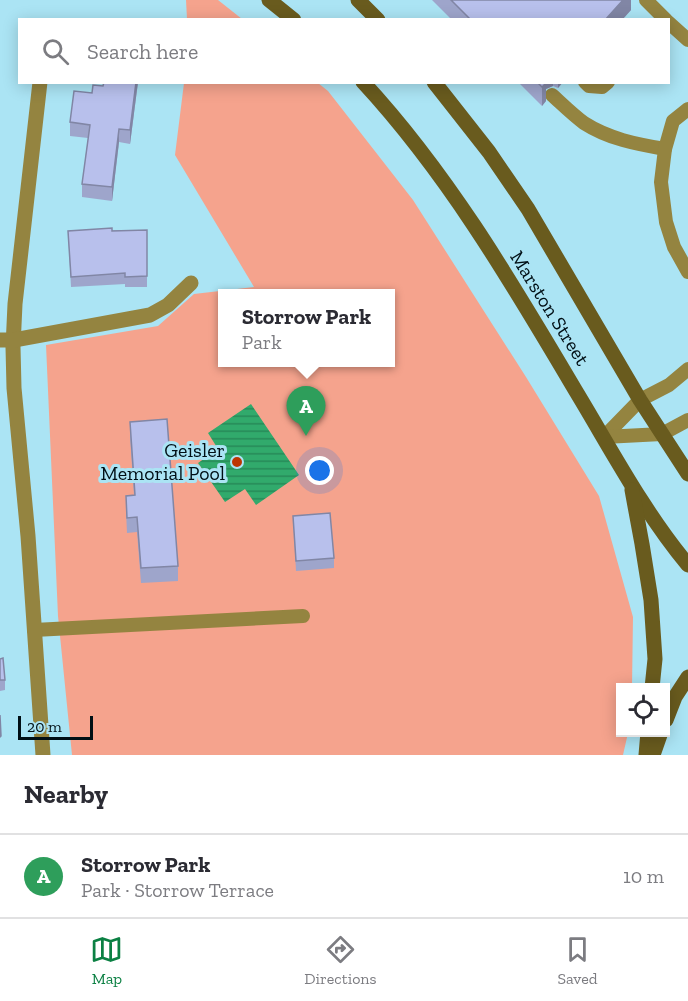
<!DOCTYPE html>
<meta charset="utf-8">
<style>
body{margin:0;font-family:"Zilla Slab",serif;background:#f7f7f7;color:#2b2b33}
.controls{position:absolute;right:18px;bottom:18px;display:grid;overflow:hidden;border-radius:0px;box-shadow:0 3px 15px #0003}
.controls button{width:54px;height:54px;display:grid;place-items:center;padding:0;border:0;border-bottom:2px solid #e1e1e2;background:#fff;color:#2b2b33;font:30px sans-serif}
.scale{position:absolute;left:18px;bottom:15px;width:75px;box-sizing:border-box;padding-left:6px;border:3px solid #000f15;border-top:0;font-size:16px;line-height:21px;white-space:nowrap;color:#000f15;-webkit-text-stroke:4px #abe4f4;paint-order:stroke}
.you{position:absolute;left:320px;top:471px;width:21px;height:21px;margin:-15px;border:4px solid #fff;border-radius:50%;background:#1a73e8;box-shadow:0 0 0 9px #1a73e833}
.badge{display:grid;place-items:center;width:39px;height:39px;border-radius:50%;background:#0b8043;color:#fff;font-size:20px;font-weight:700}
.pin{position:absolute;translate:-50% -50px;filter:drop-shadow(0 2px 3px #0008)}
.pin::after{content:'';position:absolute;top:32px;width:21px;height:18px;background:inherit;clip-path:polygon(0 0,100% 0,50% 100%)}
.popup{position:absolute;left:218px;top:289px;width:177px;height:78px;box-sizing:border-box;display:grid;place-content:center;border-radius:0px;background:#fff;filter:drop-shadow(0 2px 4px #0005);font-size:20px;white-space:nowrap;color:#7c7c81}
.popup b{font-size:22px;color:#2b2b33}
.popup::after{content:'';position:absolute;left:50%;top:100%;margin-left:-12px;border:12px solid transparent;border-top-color:#fff}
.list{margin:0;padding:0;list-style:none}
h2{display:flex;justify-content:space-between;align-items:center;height:78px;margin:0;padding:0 24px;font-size:26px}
h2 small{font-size:20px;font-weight:400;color:#7c7c81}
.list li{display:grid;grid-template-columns:39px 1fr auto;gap:18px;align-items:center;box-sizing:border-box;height:84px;padding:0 24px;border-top:2px solid #e1e1e2}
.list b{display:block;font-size:22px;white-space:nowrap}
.list p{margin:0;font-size:20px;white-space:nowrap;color:#7c7c81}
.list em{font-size:20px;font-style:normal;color:#7c7c81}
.icon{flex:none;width:33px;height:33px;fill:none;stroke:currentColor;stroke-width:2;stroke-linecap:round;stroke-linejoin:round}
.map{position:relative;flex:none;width:688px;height:755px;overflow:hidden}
.search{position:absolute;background:#fff;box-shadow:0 3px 15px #0003;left:18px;right:18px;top:18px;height:66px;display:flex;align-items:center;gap:15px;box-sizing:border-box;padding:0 21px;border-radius:0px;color:#7c7c81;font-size:22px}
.sheet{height:162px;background:#fff}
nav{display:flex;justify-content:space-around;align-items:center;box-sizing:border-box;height:84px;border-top:2px solid #e1e1e2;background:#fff;font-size:16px;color:#7c7c81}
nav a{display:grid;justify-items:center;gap:3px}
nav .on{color:#0b8043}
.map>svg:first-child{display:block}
</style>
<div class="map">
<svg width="688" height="755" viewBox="0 0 688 755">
<defs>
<pattern id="water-rules" width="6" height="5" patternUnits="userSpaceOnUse" patternTransform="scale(1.5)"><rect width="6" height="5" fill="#31aa6c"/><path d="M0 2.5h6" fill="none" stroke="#278958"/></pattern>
</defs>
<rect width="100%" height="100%" fill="#abe4f4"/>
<!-- park -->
<g fill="#f5a38d" fill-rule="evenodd">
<polygon points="186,0 218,0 242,19 187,19"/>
<path d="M184,83H318L328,91L413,200L526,377L599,496L633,617L632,687L620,688V732L628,733L623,755H72L58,616L46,345L158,326L194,294L254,287L175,155ZM222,294H390V362H222Z"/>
</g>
<!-- water -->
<polygon fill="url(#water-rules)" points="251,404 299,475 256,505 245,489 225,502 198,463 218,449 208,433"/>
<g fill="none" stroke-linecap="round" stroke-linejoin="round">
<!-- service -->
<g stroke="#948440" stroke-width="14">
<polyline points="646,0 666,20"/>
<polyline points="668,22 688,40"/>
<polyline points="585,82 589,86 602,87 608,82"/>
<path d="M552,95C562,104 573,115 584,123C609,139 636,144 665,149"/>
<polyline points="688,109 673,121 665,149 661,182 666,222 674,247 688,272"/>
<polyline points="604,437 640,400 669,385 688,369"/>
<polyline points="604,437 662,434 688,420"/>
<polyline points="34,630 303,616"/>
</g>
<!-- minor -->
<g stroke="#948440" stroke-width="15">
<polyline points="40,82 15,304 13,347 14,388 28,536 43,755"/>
<polyline points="0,340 14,340 150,315 168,305 191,283"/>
</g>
<!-- secondary -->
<g stroke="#695b1e" stroke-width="15">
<polyline points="269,0 294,20"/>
<polyline points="358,0 378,20"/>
<path d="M363,82C449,175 513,285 577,393C612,451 644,512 688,565"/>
<polyline points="434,82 489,152 528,209 640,400 688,474"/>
<polyline points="632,490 642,544 651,600 655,659 652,688"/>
<polyline points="666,720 675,697 688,677"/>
<polyline points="646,755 648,732"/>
<polyline points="653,755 661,732"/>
</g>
</g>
<!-- wall -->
<g fill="#9ea5cb">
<polygon points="432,0 631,0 631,10 622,20 452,20"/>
<polygon points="138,82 130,144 119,142 112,201 82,197 82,184 88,138 70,136 70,122 92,93 103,86"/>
<polygon points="518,82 563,82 558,88 553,86 546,89 546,101 542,106"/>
<polygon points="147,230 147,287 125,287 125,284 71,287 68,231"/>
<polygon points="130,422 178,566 178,581 141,583 137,532 127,533 126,511 126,496 134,495 130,437"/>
<polygon points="293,516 334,558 334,568 296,571"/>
<polygon points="0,659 5,680 5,690 0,691"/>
</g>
<!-- shaded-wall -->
<g fill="#8186a5">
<polygon points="623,0 631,0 631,10 622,20 605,20"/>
<polygon points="136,82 138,82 130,144 130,130"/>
<polygon points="543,82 553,82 553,86 546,89 546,101 542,106 542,87"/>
<polygon points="558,82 563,82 558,88"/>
<polygon points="119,129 119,142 112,201 112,187"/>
</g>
<!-- building -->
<g fill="#b8c0ec" stroke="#8186a5" stroke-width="1.5">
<polygon points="451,0 623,0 605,20 471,20"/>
<polygon points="104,82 136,82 130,130 119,129 112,187 82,184 90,125 70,122 74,91 92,93 93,85 103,86"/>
<polygon points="537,82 546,82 546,83 542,87"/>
<polygon points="112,228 112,231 147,230 147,276 125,277 125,273 71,277 68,231"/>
<polygon points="167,419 178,566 141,568 137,517 127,518 126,496 135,495 130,422"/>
<polygon points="330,513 334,558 296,561 293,516"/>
<polygon points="3,658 5,680 0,680 0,659"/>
<polygon points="0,715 1,736 0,737"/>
</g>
<!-- markers -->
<circle fill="#bd3502" stroke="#abe4f4" stroke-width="2" cx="237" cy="462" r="6"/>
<g text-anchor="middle" stroke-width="6" stroke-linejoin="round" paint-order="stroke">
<!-- street labels -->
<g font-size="20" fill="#000f15" stroke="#abe4f4">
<text transform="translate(550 308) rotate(58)" y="7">Marston Street</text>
</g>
<!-- poi labels -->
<g font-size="20" fill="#000f15" stroke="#abe4f4" text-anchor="end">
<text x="225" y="457">Geisler<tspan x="225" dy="23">Memorial Pool</tspan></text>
</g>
</g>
</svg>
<div class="controls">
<button><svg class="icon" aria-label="locate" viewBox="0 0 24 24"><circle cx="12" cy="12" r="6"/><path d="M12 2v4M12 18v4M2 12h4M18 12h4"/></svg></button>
</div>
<div class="scale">20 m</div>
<div class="you"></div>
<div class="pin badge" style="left:306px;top:436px;background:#2e9e5b">A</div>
<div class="popup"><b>Storrow Park</b>Park</div>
<div class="search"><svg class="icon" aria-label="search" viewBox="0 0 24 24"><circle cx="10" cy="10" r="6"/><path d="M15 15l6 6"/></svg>Search here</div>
</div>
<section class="sheet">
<h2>Nearby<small></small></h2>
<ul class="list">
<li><span class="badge" style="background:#2e9e5b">A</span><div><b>Storrow Park</b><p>Park · Storrow Terrace</p></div><em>10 m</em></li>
</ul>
</section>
<nav>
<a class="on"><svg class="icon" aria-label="map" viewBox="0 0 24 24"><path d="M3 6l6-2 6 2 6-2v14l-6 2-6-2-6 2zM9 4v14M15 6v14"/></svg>Map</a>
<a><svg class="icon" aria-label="directions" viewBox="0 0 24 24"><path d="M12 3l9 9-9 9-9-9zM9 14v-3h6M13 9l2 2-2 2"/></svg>Directions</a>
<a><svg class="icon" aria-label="saved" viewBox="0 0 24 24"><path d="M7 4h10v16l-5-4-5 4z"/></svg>Saved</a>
</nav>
